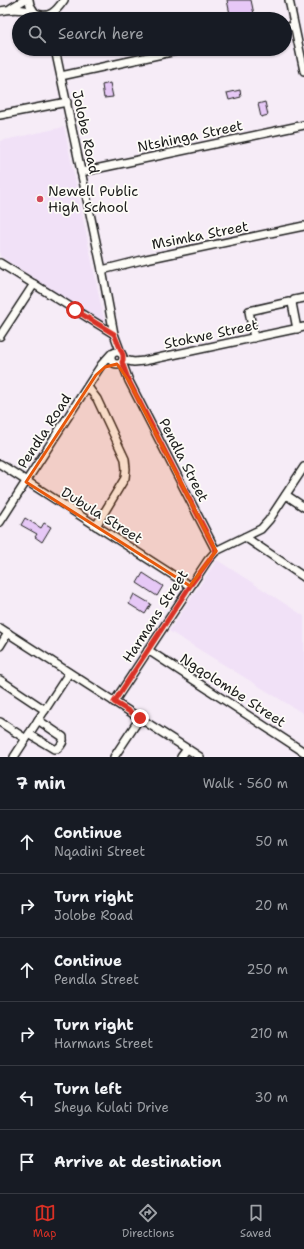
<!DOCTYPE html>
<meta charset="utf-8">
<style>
body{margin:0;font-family:"Shantell Sans",sans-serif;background:#242831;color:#f1f3f6}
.stop{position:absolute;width:12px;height:12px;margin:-9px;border:3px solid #d93025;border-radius:50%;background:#fff}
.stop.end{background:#d93025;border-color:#fff;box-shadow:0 1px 4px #0008}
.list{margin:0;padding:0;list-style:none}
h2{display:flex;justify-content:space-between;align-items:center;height:52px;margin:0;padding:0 16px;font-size:17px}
h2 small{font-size:13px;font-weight:400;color:#9ea1a6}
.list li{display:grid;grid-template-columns:26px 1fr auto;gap:12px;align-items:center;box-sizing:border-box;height:64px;padding:0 16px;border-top:1px solid #363941}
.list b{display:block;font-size:15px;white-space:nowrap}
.list p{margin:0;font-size:13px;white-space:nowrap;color:#9ea1a6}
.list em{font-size:13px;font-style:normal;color:#9ea1a6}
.icon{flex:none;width:22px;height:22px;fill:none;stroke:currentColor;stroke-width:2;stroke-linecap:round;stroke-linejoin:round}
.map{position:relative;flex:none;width:304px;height:757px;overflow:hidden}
.search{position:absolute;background:#171b24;box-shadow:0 1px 3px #0004;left:12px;right:12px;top:12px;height:44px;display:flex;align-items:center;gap:10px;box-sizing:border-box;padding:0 14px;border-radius:22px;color:#9ea1a6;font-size:15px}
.sheet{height:436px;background:#171b24}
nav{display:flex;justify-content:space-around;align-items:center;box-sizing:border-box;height:56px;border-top:1px solid #363941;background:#171b24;font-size:11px;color:#9ea1a6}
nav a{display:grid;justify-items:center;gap:2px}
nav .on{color:#d93025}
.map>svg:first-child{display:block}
</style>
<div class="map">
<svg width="304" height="757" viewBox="0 0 304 757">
<rect width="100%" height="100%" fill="#f6ecf7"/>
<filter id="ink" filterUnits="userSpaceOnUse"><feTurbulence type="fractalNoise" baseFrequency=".025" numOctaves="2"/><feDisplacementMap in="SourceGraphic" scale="8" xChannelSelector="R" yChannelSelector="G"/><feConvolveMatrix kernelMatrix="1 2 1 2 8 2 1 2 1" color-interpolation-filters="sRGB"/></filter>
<g filter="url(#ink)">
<!-- built -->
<g fill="#f1e1f7">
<polygon points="64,127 105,325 0,256 0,141"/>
<polygon points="217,560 304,616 304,714 169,631"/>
</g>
<!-- building -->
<g fill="#e6c8f6" stroke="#1c1c1c">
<polygon points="227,0 251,0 255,19 231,19"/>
<polygon points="110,83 113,97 104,98 102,85"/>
<polygon points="240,90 241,97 229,100 227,93"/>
<polygon points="265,102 268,115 261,117 258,104"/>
<polygon points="25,518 41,528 44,523 51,527 42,542 35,537 37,534 21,525"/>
<polygon points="143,573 163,586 157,596 137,583"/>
<polygon points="134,594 151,604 145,614 129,604"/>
</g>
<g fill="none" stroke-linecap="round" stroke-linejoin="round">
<!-- minor casing -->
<g stroke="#1c1c1c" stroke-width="10">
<g id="minor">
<path d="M29,0L30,5L35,13C49,20 57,10 64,0"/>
<polyline points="289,0 304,71"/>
<polyline points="11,8 24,0"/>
<path d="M0,11C13,8 23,8 35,13"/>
<polyline points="285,28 294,26"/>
<polyline points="55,49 102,270 114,334 121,353"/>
<polyline points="61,76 185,49"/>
<polyline points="0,115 67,102"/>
<polyline points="81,172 304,125"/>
<polyline points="0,263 114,334"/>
<polyline points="102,270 146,259 304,226"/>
<polyline points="292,303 294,300 304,298"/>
<polyline points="0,336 34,284"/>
<polyline points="254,338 249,311 289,302 292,303 297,329"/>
<circle cx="117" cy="358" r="6"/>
<polyline points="123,360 134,362 144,361 304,327"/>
<polyline points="122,362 129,381 216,551"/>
<polyline points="88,387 97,399 125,459 126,469 125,478 96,526"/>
<polyline points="0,464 190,586"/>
<polyline points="286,495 304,507"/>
<polyline points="0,522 102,364 111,354"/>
<polyline points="245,537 304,577"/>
<polyline points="0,628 200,757"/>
<polyline points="0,646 8,633"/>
<polyline points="148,650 304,752"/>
<polyline points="0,680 45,710"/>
<polyline points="114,702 208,560 216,551 261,529 269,520 304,467"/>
<polyline points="0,722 26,739"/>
<path d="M29,734L54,749H57C61,746 64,742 63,737L38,720"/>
<polyline points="14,757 69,673"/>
<polyline points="114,757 140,718"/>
<polyline points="181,757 187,749"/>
</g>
</g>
<!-- minor -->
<use href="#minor" stroke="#fdfcf7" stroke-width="7"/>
</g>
</g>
<g fill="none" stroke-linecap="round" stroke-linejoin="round" filter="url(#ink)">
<!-- route -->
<polyline stroke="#d93025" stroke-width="5" points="75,310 114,334 123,355 123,360 122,362 129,381 216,551 190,586 114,702 140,718"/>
</g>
<!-- marked area -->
<path fill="#e8590c" fill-opacity="0.2" stroke="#e8590c" stroke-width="3" stroke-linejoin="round" d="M117,364L129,381L216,551L190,586L26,482L96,375L105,367Z"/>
<!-- markers -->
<circle fill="#d1495b" stroke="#fdfcf7" stroke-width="1.5" cx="40" cy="199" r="4"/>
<g text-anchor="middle" stroke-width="3.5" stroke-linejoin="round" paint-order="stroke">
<!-- street labels -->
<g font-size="14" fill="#1c1c1c" stroke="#fdfcf7">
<text transform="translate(86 132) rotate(78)" y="5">Jolobe Road</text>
<text transform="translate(190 136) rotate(-12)" y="5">Ntshinga Street</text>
<text transform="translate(200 235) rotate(-11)" y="5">Msimka Street</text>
<text transform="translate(211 334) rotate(-12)" y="5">Stokwe Street</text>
<text transform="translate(44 431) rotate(-57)" y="5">Pendla Road</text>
<text transform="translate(184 460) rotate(63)" y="5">Pendla Street</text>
<text transform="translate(102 515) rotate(32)" y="5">Dubula Street</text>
<text transform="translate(155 616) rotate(-57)" y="5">Harmans Street</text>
<text transform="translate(233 690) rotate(33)" y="5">Ngqolombe Street</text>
</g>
<!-- poi labels -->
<g font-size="14" fill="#1c1c1c" stroke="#fdfcf7" text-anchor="start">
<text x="48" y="196">Newell Public<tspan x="48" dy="16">High School</tspan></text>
</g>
</g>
</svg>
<div class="stop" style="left:75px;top:310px"></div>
<div class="stop end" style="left:140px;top:718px"></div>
<div class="search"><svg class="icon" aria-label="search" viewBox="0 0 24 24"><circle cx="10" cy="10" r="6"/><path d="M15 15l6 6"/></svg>Search here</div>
</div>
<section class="sheet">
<h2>7 min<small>Walk · 560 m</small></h2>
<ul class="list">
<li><svg class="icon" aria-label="ahead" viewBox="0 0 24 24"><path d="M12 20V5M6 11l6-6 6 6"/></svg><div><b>Continue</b><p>Nqadini Street</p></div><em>50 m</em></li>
<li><svg class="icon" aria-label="right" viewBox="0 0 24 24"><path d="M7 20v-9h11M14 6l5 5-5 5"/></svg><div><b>Turn right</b><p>Jolobe Road</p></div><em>20 m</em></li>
<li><svg class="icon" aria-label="ahead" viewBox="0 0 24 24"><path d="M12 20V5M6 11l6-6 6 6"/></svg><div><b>Continue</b><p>Pendla Street</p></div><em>250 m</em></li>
<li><svg class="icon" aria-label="right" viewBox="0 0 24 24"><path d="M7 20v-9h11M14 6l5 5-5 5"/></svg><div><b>Turn right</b><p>Harmans Street</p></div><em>210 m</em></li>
<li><svg class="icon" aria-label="left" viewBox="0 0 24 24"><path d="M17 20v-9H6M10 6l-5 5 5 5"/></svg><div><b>Turn left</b><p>Sheya Kulati Drive</p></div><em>30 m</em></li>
<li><svg class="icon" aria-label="arrive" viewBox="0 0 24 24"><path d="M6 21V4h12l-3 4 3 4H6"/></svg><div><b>Arrive at destination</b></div></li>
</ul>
</section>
<nav>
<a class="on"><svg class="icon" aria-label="map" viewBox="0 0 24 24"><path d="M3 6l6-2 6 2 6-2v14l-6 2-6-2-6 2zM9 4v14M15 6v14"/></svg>Map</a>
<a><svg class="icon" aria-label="directions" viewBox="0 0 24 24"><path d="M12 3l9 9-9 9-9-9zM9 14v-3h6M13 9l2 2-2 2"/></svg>Directions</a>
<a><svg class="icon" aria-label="saved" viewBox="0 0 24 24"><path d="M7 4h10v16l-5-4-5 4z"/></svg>Saved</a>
</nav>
